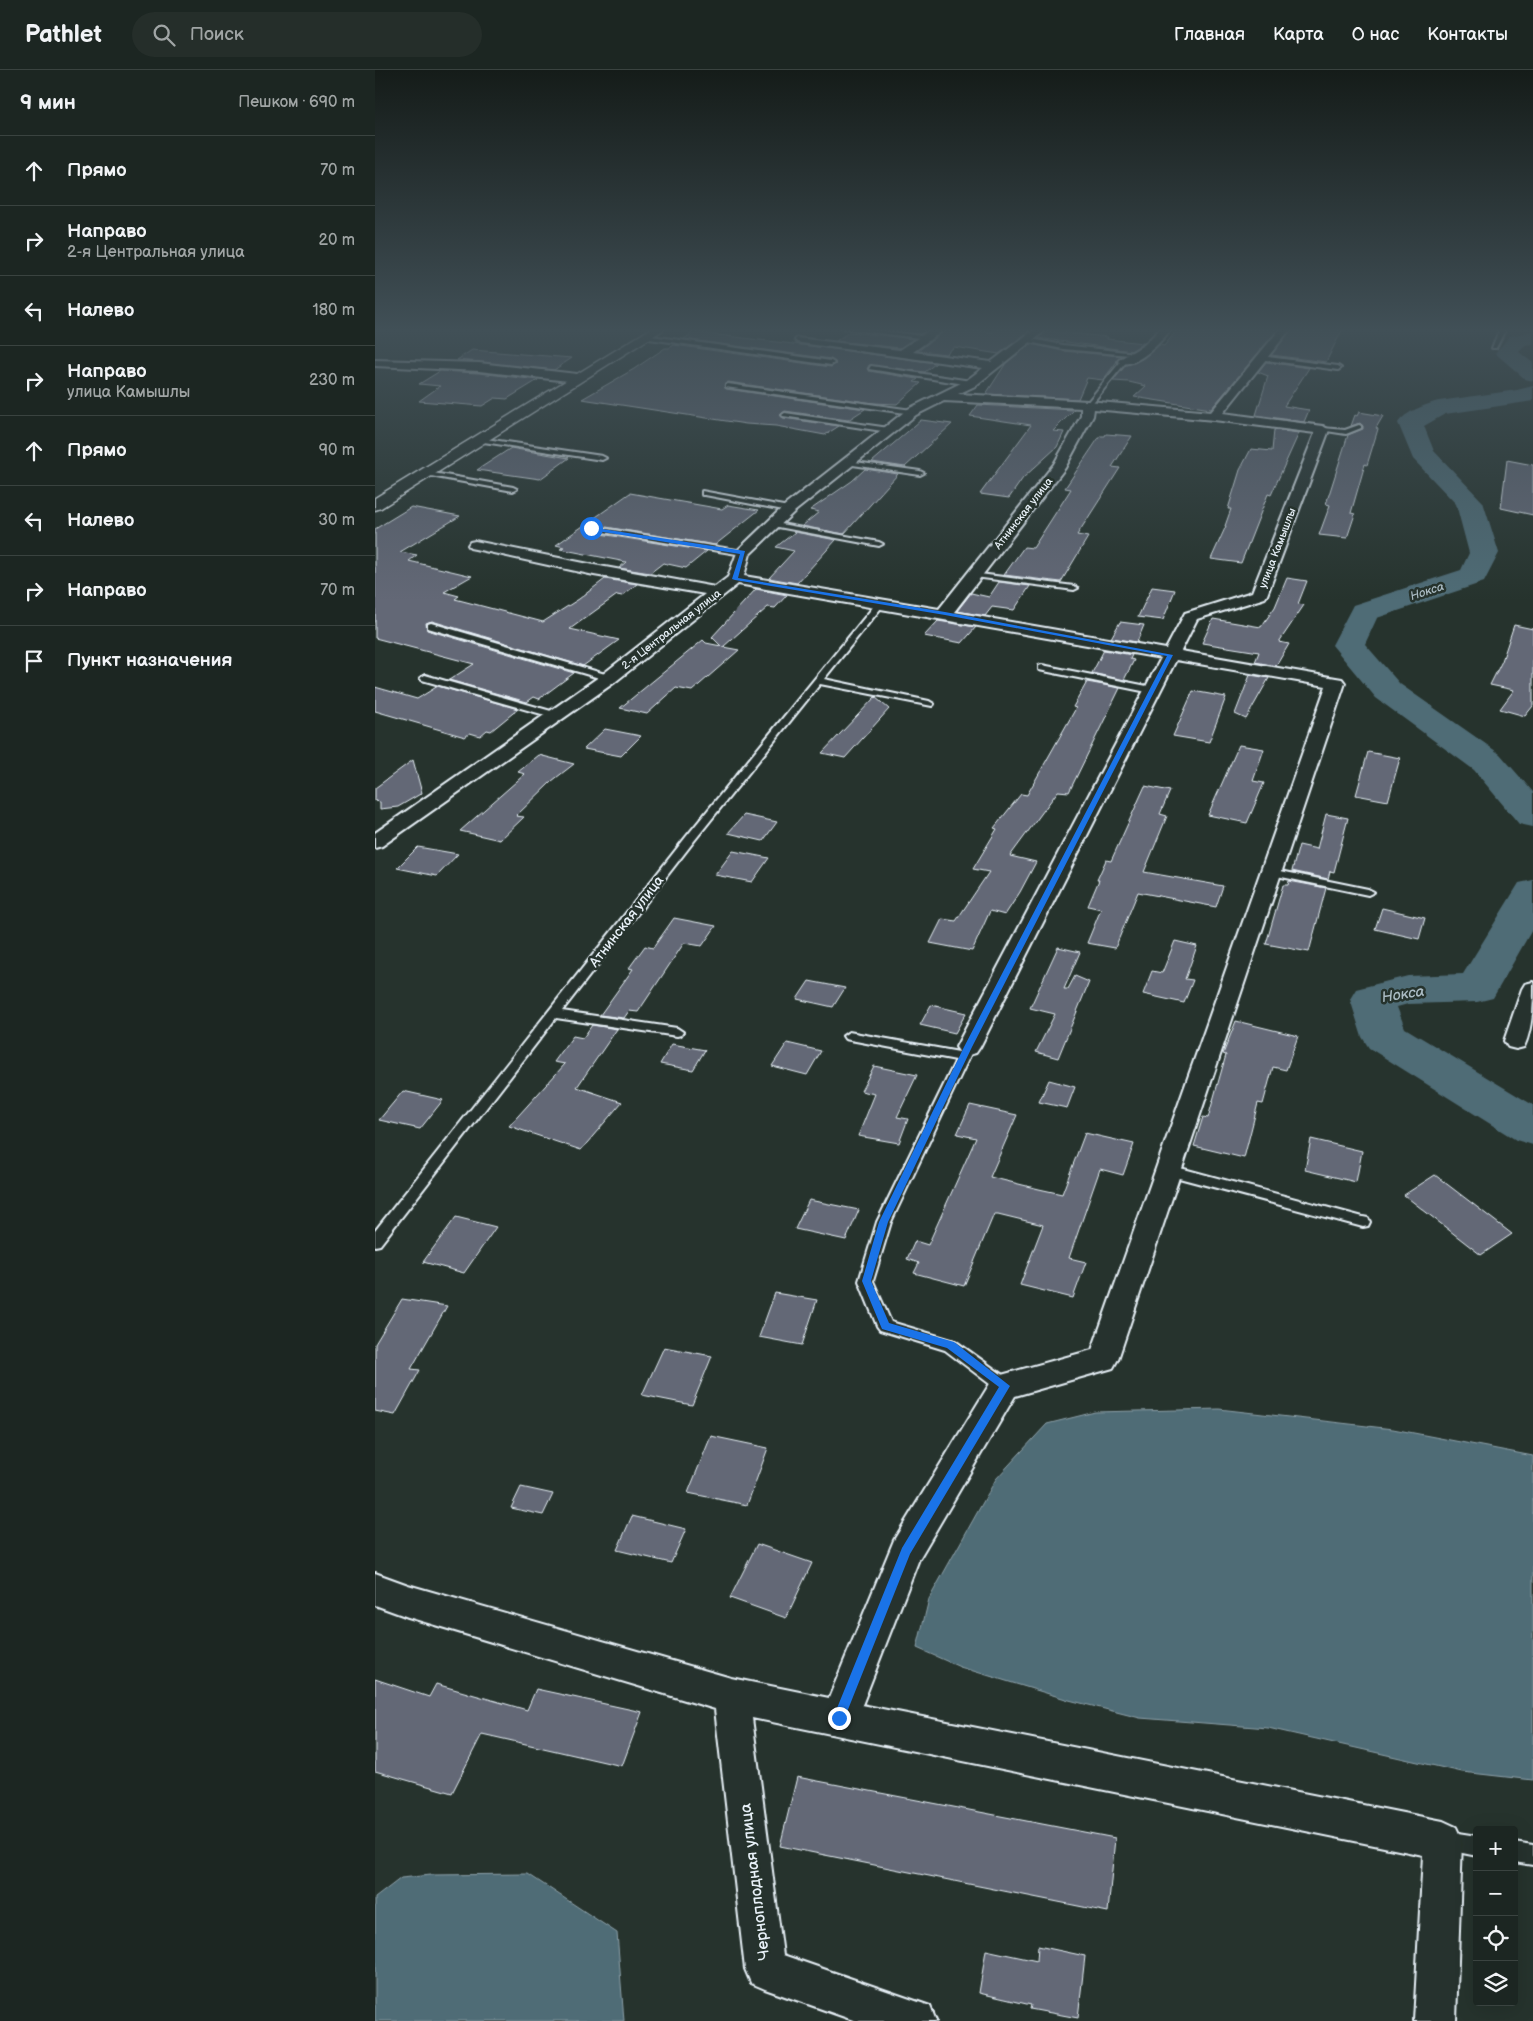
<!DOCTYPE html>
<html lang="ru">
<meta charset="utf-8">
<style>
body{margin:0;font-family:"Balsamiq Sans",sans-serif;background:#252e2a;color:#f1f3f6}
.controls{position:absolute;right:15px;bottom:15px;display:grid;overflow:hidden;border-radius:5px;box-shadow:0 5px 20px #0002}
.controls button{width:45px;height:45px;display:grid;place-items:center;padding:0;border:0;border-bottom:1px solid #3a4340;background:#1c2622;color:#f1f3f6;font:25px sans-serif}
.stop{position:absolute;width:15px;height:15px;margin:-11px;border:4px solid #1a73e8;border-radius:50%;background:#fff}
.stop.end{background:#1a73e8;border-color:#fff;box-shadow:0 1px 5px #0008}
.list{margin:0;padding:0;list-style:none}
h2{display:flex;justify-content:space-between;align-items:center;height:65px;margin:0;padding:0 20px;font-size:21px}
h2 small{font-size:16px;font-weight:400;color:#a0a5a5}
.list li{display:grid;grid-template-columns:32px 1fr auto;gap:15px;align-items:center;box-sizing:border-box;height:70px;padding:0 20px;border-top:1px solid #3a4340}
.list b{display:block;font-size:19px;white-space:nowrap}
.list p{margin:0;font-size:16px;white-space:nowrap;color:#a0a5a5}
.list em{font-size:16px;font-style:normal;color:#a0a5a5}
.icon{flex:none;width:28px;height:28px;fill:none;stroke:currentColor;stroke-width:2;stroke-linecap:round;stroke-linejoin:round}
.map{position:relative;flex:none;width:1158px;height:1951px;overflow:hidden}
header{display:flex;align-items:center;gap:30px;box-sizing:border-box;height:70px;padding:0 25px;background:#1c2622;border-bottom:1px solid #3a4340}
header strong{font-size:24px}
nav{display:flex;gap:28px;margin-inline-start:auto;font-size:18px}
.search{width:350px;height:45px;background:#252e2a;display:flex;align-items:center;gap:12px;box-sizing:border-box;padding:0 18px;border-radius:28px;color:#a0a5a5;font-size:19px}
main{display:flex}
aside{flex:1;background:#1c2622}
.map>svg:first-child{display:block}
</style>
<header>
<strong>Pathlet</strong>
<div class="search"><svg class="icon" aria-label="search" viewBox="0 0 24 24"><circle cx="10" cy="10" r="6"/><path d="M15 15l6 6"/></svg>Поиск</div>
<nav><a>Главная</a><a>Карта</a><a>О нас</a><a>Контакты</a></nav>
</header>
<main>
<aside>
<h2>9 мин<small>Пешком · 690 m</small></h2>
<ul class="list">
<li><svg class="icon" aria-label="ahead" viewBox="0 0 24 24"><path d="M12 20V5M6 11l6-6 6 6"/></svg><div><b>Прямо</b></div><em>70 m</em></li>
<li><svg class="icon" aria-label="right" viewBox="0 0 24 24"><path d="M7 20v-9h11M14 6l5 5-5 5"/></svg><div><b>Направо</b><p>2-я Центральная улица</p></div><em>20 m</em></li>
<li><svg class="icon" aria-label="left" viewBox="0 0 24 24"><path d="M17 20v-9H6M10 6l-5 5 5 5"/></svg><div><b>Налево</b></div><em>180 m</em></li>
<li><svg class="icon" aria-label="right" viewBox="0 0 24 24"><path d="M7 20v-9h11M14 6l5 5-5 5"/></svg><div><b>Направо</b><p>улица Камышлы</p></div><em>230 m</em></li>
<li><svg class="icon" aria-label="ahead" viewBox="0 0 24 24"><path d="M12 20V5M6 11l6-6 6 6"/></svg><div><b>Прямо</b></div><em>90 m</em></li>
<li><svg class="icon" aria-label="left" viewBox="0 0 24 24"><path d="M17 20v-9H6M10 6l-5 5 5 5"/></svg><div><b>Налево</b></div><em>30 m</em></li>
<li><svg class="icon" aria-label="right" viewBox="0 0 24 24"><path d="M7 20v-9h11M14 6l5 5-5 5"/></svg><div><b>Направо</b></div><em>70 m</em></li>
<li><svg class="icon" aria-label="arrive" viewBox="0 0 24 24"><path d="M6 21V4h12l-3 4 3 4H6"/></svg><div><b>Пункт назначения</b></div></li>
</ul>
</aside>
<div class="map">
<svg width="1158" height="1951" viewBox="0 0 1158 1951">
<rect width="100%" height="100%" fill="#26332d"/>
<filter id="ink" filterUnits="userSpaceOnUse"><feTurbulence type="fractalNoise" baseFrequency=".02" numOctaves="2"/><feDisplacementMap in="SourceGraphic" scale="10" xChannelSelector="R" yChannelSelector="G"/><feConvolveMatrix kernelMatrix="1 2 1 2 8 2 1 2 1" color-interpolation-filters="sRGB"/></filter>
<g filter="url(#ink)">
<!-- water -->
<g fill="#506c76" stroke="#8da1aa">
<polygon points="844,1339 1018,1359 1158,1386 1158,1710 1087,1702 893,1658 765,1648 694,1630 585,1597 542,1578 554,1529 621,1409 672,1354 720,1342"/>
<polygon points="153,1804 242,1863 249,1951 0,1951 0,1828 26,1808 56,1805"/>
</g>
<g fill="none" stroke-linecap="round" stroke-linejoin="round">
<!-- river -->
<g fill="#506c76" fill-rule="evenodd">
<polygon points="1158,261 1158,275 1150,276 1144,282 1158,293 1158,311 1150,309 1120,283 1135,266"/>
<path d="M1158,316V331L1070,344L1049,356L1059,381L1108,432L1124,483L1109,512L1002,548L990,574L1025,614L1125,684L1158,722V757L1144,754L1099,700L1001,628L957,575L978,535L1086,500L1094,483L1081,434L1038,389L1023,353C1030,342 1051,334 1064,331L1142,320Z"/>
<polygon points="1158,810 1158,858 1118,928 1102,932 1033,934 1022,937 1030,958 1158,1035 1158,1075 1141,1070 994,978 987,967 975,929 981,919 1033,906 1088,904 1144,813"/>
</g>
</g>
<!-- building -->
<g fill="#636876" stroke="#e8f1f8">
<polygon points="524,258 555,258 546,264 520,261"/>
<polygon points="573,258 602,258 600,260 618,262 624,258 657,259 624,284 579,277 571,284 543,281"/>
<polygon points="817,258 904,258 836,339 759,327 771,316 754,312 738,311 751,295 767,289 784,275 789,276 802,260 815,261"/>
<polygon points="918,258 968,258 951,292 896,285"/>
<polygon points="673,261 733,267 732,269 768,273 756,281 663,268"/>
<polygon points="319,262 451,278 561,293 550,302 494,295 492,299 494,301 543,309 539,312 546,313 522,334 499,333 353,312 349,315 351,319 490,339 473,350 410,341 405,345 408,348 464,356 450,365 401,356 371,354 207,329 259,299 290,278 294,278 299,275 456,297 461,294 456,289 309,269"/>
<polygon points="474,262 512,266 538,269 525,278 461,271"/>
<polygon points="656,274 688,281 746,286 728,310 712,308 703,329 611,324 631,293"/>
<polygon points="97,280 197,288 179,300 82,290"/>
<polygon points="891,292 934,298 909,336 934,340 929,352 881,345 893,306 883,302"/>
<polygon points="65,301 104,303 163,310 132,329 120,328 107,336 44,331 65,316 44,314"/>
<polygon points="603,335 699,340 678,361 689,362 682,377 648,408 634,428 605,424 656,355 595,346"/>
<polygon points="984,342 1008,346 1001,358 1003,359 992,395 990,394 976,443 980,444 972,468 944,465 955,435 951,434 973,365 988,359 988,356 985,353 976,356 980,345 982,346"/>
<polygon points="546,350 577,354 530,397 497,392"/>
<polygon points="899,360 924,363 896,425 893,424 866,493 836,489 851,456 850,456 856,439 853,439 865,400 876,379 897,381"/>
<polygon points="731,364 757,366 737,397 745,398 702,465 713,467 686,512 629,505 649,477 658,478 696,419 690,418 725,366 730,366"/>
<polygon points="136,378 141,379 194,388 165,409 102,400"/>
<polygon points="1132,390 1158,395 1158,445 1126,438"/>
<polygon points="490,399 523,404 469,464 427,456 444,442 435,440 477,411"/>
<polygon points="255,423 347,439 353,435 384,440 340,475 213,454 211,456 213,462 332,481 311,498 288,493 275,503 244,498 251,492 185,479 189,477 181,475"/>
<polygon points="36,437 85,446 25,482 42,485 34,491 97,506 69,522 84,526 80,529 168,552 204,529 230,509 262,514 247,526 242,525 195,559 244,570 208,596 57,551 51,553 52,560 199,603 164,629 159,627 152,632 74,610 99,594 0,568 0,459"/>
<polygon points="420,462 461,470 422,513 394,508 419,481 401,477"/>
<polygon points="912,508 932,511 923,534 929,535 904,572 914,574 901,596 880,592 884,582 827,573 838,549 886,557 900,537"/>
<polygon points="624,512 655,516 639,540 617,537 610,546 582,541 596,523 614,527"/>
<polygon points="777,517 800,520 788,550 763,547"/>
<polygon points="381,519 412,525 400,538 393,537 348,577 364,580 317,621 301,618 272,644 245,638 328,570 331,573 346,576 337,567"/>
<polygon points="563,551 601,557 587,573 549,566"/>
<polygon points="745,552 769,555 762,572 736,568"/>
<polygon points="1139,555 1158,559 1158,636 1150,646 1125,639 1139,620 1115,615 1127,591"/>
<polygon points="729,580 757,585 755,589 759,590 749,610 717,603"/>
<polygon points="875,605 894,608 871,649 860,644"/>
<polygon points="712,612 745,618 694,722 683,721 635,786 661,792 645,822 630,845 615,841 597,881 555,873 567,849 581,851 614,802 598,799 622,759 619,758 646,724 652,725 701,638 698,637"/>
<polygon points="63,616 143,639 116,661 112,660 105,666 95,663 90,667 0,641 0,617 42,629"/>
<polygon points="818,621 851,627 834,672 798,666"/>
<polygon points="500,627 514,639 470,688 447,683"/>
<polygon points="230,659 266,666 246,686 209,679"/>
<polygon points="864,675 889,679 878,711 889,713 872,753 833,745"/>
<polygon points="993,682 1025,688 1013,731 981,725"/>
<polygon points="164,685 199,694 177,711 141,746 149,747 125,770 85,761 150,704 143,702"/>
<polygon points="38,690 47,723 23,737 5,739 5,732 0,731 0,718"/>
<polygon points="770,716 795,721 785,744 792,746 769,802 848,816 841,837 763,822 740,878 712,873 726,839 713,836 724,810 722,810 731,790 736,791"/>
<polygon points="951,744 973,748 959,802 955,801 953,809 917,801 924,775 942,779"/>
<polygon points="369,745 402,752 388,771 353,763"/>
<polygon points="43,777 83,784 62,806 22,798"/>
<polygon points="358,781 394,788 377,812 340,805"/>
<polygon points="914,811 951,818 934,882 891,874 908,815 913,815"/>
<polygon points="1007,838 1050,848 1044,869 1000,859"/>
<polygon points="299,848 341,856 327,876 309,873 263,942 254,941 249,948 225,945 258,899 254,898 270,876 278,878"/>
<polygon points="800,871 822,876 810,909 818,910 809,933 768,924 777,901 787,903"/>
<polygon points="683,877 705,882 689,919 693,919 700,906 714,912 683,988 661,982 680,944 655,938"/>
<polygon points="434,911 470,918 458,937 422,929"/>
<polygon points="556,935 591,943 580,963 545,955"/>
<polygon points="861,951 923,966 911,1000 898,997 888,1034 883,1033 869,1088 819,1076 828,1047 833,1048 851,985 848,984"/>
<polygon points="217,955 242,959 202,1017 247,1032 206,1080 134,1056 190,994 179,992 198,966 208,968"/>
<polygon points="412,973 446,981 432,1005 397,996"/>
<polygon points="297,974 330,980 318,1000 285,994"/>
<polygon points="499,996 542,1005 522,1047 533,1049 524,1073 483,1066 500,1024 486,1021"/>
<polygon points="674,1010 700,1017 692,1038 664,1032"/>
<polygon points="28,1021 68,1030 45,1059 4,1050"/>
<polygon points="595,1035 642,1045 615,1107 664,1119 687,1124 710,1063 759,1074 748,1105 725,1099 694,1188 711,1192 698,1228 645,1215 668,1155 623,1144 619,1144 589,1216 539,1203 544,1193 532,1189 540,1171 553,1175 601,1068 582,1064"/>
<polygon points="936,1069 987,1081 981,1112 930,1100"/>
<polygon points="1060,1105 1098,1134 1137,1164 1106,1185 1029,1125"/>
<polygon points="434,1130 484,1140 471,1170 420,1159"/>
<polygon points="81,1147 121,1157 89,1203 48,1192"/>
<polygon points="400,1223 442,1230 427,1275 384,1267"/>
<polygon points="27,1229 72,1236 36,1299 45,1300 20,1345 0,1341 0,1274"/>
<polygon points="289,1277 337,1286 317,1335 267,1325"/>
<polygon points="336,1366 393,1378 372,1435 313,1423"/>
<polygon points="146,1417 178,1424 168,1445 136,1438"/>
<polygon points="257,1446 311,1459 296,1493 242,1480"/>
<polygon points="382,1474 437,1493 411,1548 355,1528"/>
<polygon points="0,1609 54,1627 61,1614 152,1640 161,1619 267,1642 247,1696 107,1664 77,1723 0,1701"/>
<polygon points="422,1707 740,1768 733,1842 405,1776"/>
<polygon points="663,1876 710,1886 703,1948 655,1939 656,1935 604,1923 611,1880 662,1891"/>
</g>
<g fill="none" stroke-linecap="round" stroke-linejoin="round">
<!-- lane casing -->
<g stroke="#e8f1f8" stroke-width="4">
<g id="lane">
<polygon points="467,258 482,258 555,267 552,269"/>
<polygon points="1125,258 1131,258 1121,278 1117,278"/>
<polygon points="269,265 456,291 459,293 456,295 267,268"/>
<polygon points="651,268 688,275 769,284 766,286 688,279 649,271"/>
<polygon points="886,286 963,296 966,298 963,300 884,289"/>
<polygon points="747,290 752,291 715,336 711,336 711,334"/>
<polygon points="496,296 596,311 599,313 596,315 494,299"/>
<polygon points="353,314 537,340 540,342 537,344 351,317 351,315"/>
<polygon points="410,343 514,358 517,360 514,362 408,346 407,345"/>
<polygon points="984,355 986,356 986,358 971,364 945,360 948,358 970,360"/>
<polygon points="104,368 227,386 231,388 227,390 102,371 102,369"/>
<polygon points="473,391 545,401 549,403 545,405 471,394 471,392"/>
<polygon points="47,401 138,417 142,419 138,421 50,405 46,403"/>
<polygon points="327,421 414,437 418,439 414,441 330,425 327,425"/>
<polygon points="395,452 504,472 508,474 504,476 398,456 394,454"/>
<polygon points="213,456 368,481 372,483 368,485 216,460 213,460"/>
<polygon points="597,503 699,516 703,518 699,520 600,507 596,505"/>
<polygon points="503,531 510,533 449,609 554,631 559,634 557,636 445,614 319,771 187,941 302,958 308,962 306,965 302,966 181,948 5,1175 0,1176 0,1161 311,767"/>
<polygon points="56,553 237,606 239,608 234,611 231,610 53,558 53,554"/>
<polygon points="667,595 777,617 782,620 777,623 664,600 664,596"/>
<polygon points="50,605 183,643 185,645 183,647 177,647 47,610 45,608"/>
<polygon points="896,799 993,819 999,822 993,825 892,804 891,802"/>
<polygon points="474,962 584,982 589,974 597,974 599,977 516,1152 498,1211 516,1252 580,1271 636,1311 638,1316 636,1321 630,1323 624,1321 570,1280 505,1260 502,1256 484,1211 502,1152 581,990 470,969 468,966"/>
<polygon points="794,1095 988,1147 993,1148 995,1152 993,1156 988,1157 789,1104 787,1100 789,1096"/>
<polygon points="1070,1761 1102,1766 1102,1786 1063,1778 1060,1771 1063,1764"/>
<polygon points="1139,1772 1158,1775 1158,1795 1139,1792"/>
</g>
</g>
<!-- street casing -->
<g stroke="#e8f1f8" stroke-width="4">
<g id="street">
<path d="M558,258H571L538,282L616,292L661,258H673L600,316L583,324L713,331L836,342L906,258H916L848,343L948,356L954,360L892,525L890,528L822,549L806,581L961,608L967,609L970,613L743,1289L738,1298L640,1326L544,1489L487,1635L1068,1751L1081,1757L1087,1770L1081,1951H1039L1048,1785L377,1648L408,1885L555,1936L561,1951H481L390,1919L376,1913L370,1899L340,1639L33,1547L0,1535V1503L33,1515L356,1608L454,1628L519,1470L619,1307L717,1280L951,616L801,590L605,977L601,983L593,985L585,983L581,977L786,588L363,514L240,612L7,776L0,778V763L228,604L330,524L219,505L100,479L95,478L93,475L95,472L100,471L219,495L340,517L353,507L363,480L409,436L533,339L592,310L608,298L426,273L422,272L420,270L422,268L525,280ZM569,331L706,338V346L679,394L564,539L369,506L375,484L419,442L541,345ZM719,339L839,350L940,363L877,522L810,543L791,579L579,542L690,398L718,346Z"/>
<path d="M786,258H797C787,271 762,298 745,293L743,291L745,289L769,275Z"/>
<polygon points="0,290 104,293 202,304 208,308 202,312 104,301 0,296"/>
<path d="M1158,912C1158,934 1158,957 1149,977L1141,979L1133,977L1129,971L1147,919L1150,914Z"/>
</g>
</g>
<!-- secondary casing -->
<g stroke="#e8f1f8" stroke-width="3">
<polygon id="secondary" points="277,258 291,258 6,438 0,440 0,428"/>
</g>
<!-- lane -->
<use href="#lane" fill="#26332d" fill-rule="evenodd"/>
<!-- street -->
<use href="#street" fill="#26332d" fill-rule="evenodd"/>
<!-- secondary -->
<use href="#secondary" fill="#26332d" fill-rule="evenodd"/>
</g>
</g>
<!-- sky -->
<linearGradient id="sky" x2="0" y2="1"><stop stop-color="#151c19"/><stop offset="0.49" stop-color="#415057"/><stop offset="1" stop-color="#415057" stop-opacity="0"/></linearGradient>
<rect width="1158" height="531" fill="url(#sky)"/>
<!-- route -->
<polygon fill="#1a73e8" points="214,457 370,481 363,508 570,542 798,585 597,977 513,1152 496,1211 514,1253 579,1272 635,1316 535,1484 468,1652 464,1654 460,1652 458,1648 527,1478 624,1317 572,1278 507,1259 487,1211 504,1152 589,977 792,586 570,545 360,510 357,509 365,484 216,460"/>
<g text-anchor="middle" stroke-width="5" stroke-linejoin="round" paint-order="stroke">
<!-- far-street labels -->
<g font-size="11" fill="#e8f1f8" stroke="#26332d">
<text transform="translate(648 443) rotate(-52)" y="4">Атнинская улица</text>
<text transform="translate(902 478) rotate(-69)" y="4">улица Камышлы</text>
<text transform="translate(296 559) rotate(-38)" y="4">2-я Центральная улица</text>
</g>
<!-- far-water labels -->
<g font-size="12" font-style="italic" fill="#abbcc4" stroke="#26332d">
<text transform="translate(1052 521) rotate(-18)" y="4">Нокса</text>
</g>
<!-- street labels -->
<g font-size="14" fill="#e8f1f8" stroke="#26332d">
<text transform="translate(251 851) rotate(-52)" y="5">Атнинская улица</text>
</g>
<!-- water labels -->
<g font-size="15" font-style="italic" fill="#abbcc4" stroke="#26332d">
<text transform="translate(1028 924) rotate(-9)" y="5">Нокса</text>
</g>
<!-- near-street labels -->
<g font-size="16" fill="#e8f1f8" stroke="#26332d">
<text transform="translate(379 1812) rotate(-97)" y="6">Черноплодная улица</text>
</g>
</g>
</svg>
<div class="controls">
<button>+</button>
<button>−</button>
<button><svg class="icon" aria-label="locate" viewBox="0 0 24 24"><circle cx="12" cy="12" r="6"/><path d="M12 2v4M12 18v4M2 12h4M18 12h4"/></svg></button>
<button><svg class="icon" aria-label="layers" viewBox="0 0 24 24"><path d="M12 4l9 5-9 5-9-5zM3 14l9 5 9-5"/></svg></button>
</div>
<div class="stop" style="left:216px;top:458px"></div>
<div class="stop end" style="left:464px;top:1648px"></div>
</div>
</main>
